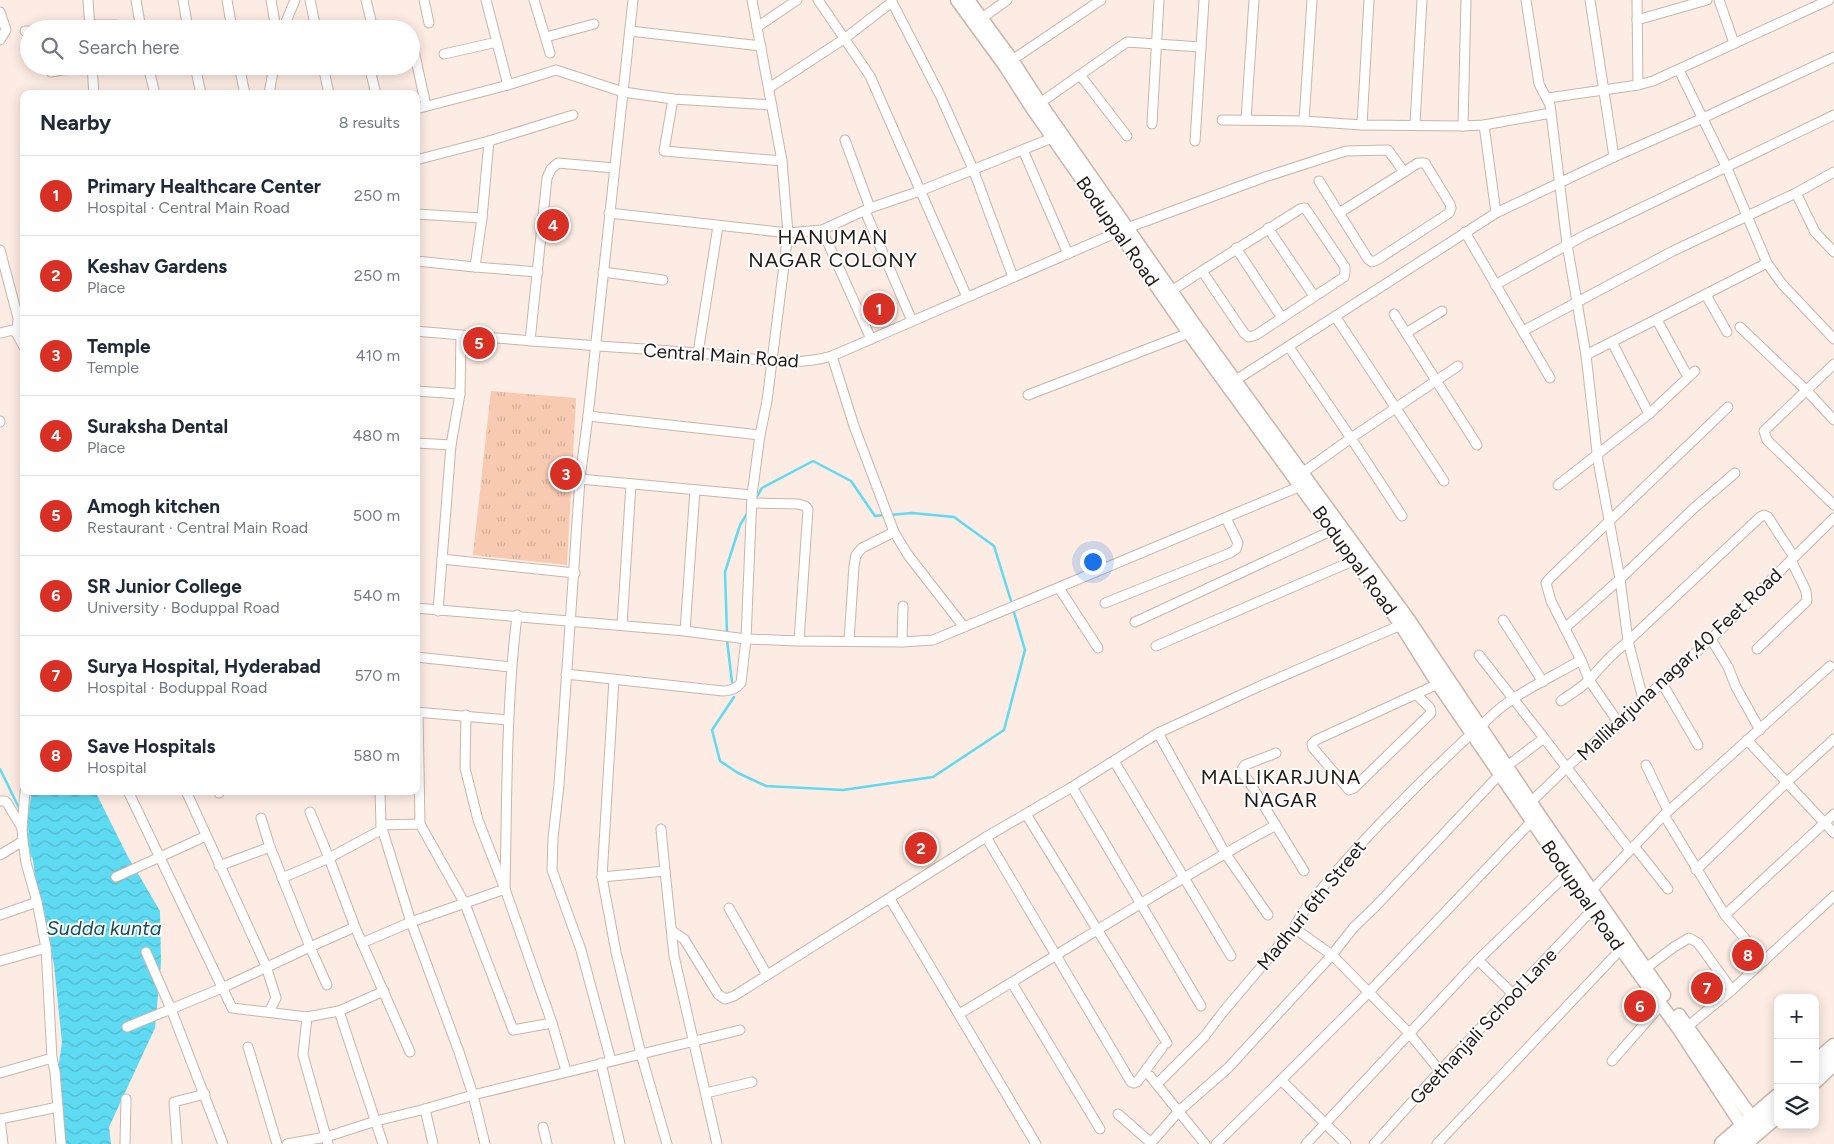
<!DOCTYPE html>
<meta charset="utf-8">
<style>
body{margin:0;font-family:Figtree,sans-serif;background:#f2f2f3;color:#1f2937}
.controls{position:absolute;right:15px;bottom:15px;display:grid;overflow:hidden;border-radius:10px;box-shadow:0 2px 12px #0003}
.controls button{width:45px;height:45px;display:grid;place-items:center;padding:0;border:0;border-bottom:1px solid #e0e1e3;background:#fff;color:#1f2937;font:25px sans-serif}
.you{position:absolute;left:1092px;top:561px;width:18px;height:18px;margin:-12px;border:4px solid #fff;border-radius:50%;background:#1a73e8;box-shadow:0 0 0 8px #1a73e833}
.badge{display:grid;place-items:center;width:32px;height:32px;border-radius:50%;background:#d93025;color:#fff;font-size:16px;font-weight:700}
.pin{position:absolute;translate:-50% -50%;border:2px solid #fff;box-shadow:0 1px 5px #0006}
.list{margin:0;padding:0;list-style:none}
h2{display:flex;justify-content:space-between;align-items:center;height:65px;margin:0;padding:0 20px;font-size:21px}
h2 small{font-size:16px;font-weight:400;color:#747a83}
.list li{display:grid;grid-template-columns:32px 1fr auto;gap:15px;align-items:center;box-sizing:border-box;height:80px;padding:0 20px;border-top:1px solid #e0e1e3}
.list b{display:block;font-size:19px;white-space:nowrap}
.list p{margin:0;font-size:16px;white-space:nowrap;color:#747a83}
.list em{font-size:16px;font-style:normal;color:#747a83}
.icon{flex:none;width:28px;height:28px;fill:none;stroke:currentColor;stroke-width:2;stroke-linecap:round;stroke-linejoin:round}
.map{position:relative;flex:none;width:1834px;height:1144px;overflow:hidden}
.search{position:absolute;background:#fff;box-shadow:0 2px 12px #0003;left:20px;top:20px;width:400px;height:55px;display:flex;align-items:center;gap:12px;box-sizing:border-box;padding:0 18px;border-radius:28px;color:#747a83;font-size:19px}
.panel{position:absolute;background:#fff;box-shadow:0 2px 12px #0003;left:20px;top:90px;width:400px;height:705px;border-radius:10px}
.map>svg:first-child{display:block}
</style>
<div class="map">
<svg width="1834" height="1144" viewBox="0 0 1834 1144">
<defs>
<pattern id="park-tufts" width="24" height="20" patternUnits="userSpaceOnUse" patternTransform="scale(1.25)"><rect width="24" height="20" fill="#f8cab1"/><path d="M3 7l-1-3M5 7V3M7 7l1-3M15 17l-1-3M17 17v-4M19 17l1-3" fill="none" stroke="#d4ad98"/></pattern>
<pattern id="water-waves" width="16" height="10" patternUnits="userSpaceOnUse" patternTransform="scale(1.25)"><rect width="16" height="10" fill="#5edaf2"/><path d="M0 5q4-4 8 0t8 0" fill="none" stroke="#51bacf"/></pattern>
</defs>
<rect width="100%" height="100%" fill="#fdece3"/>
<!-- park -->
<polygon fill="url(#park-tufts)" points="491,391 576,398 567,565 473,555"/>
<!-- water -->
<polygon fill="url(#water-waves)" points="32,791 95,791 127,855 160,911 161,962 155,1028 109,1127 111,1144 63,1144 58,1070 62,1042 54,965 36,882 27,820"/>
<g fill="none" stroke-linecap="round" stroke-linejoin="round">
<!-- stream -->
<g stroke="#5edaf2" stroke-width="2.5">
<polyline points="756,498 762,488 813,461 851,481 875,516 884,515"/>
<polyline points="889,515 912,513 954,517 994,546 1012,604"/>
<polyline points="727,634 725,572 740,525 748,512"/>
<polyline points="727,640 732,682"/>
<polyline points="734,697 712,730 720,761 738,773 766,786 843,790 933,777 1004,730 1025,650 1013,609"/>
<polyline points="0,769 20,810"/>
<polyline points="26,825 32,856"/>
</g>
<!-- street casing -->
<g stroke="#c9b5aa" stroke-width="11">
<g id="street">
<polyline points="88,0 90,29"/>
<polyline points="136,0 141,29"/>
<polyline points="183,0 188,29"/>
<polyline points="227,0 232,29"/>
<polyline points="271,0 276,29"/>
<polyline points="310,0 316,29"/>
<polyline points="366,0 373,29"/>
<polyline points="424,0 429,23"/>
<polyline points="486,0 508,85"/>
<polyline points="534,0 550,53"/>
<polyline points="818,0 870,76 967,297"/>
<polyline points="891,0 941,97 973,169 1013,277"/>
<polyline points="1526,0 1539,84 1550,105 1551,113"/>
<polyline points="1590,0 1614,157"/>
<polyline points="1637,0 1638,85"/>
<polyline points="1719,0 1734,43"/>
<polyline points="0,12 6,30 0,40"/>
<polyline points="1637,20 1707,0"/>
<polyline points="978,21 1007,0"/>
<polyline points="757,27 797,0"/>
<polyline points="51,29 90,25 117,25"/>
<polyline points="283,29 295,0"/>
<polyline points="25,31 29,31"/>
<polyline points="630,31 761,46"/>
<polyline points="546,37 594,24"/>
<polyline points="413,46 426,106"/>
<polyline points="444,54 497,42"/>
<polyline points="1012,60 1101,0"/>
<polyline points="92,66 94,94"/>
<polyline points="148,66 155,94"/>
<polyline points="195,66 201,94"/>
<polyline points="239,66 245,94"/>
<polyline points="323,66 329,94"/>
<polyline points="369,66 376,94"/>
<polyline points="1679,70 1726,166 1767,263 1782,284 1834,339"/>
<polyline points="51,72 87,66"/>
<polyline points="1080,75 1127,136"/>
<polyline points="769,88 844,39 892,2"/>
<polyline points="269,94 274,66"/>
<polyline points="1548,98 1638,85 1653,81 1829,0"/>
<polyline points="673,99 664,151 782,161"/>
<polyline points="1040,103 1127,42 1201,47"/>
<polyline points="416,109 508,85 556,70 623,92 673,99 772,105"/>
<polyline points="1222,120 1304,121 1362,125 1463,126 1484,125 1551,113 1567,244 1586,355 1598,461 1620,579 1628,641 1643,699"/>
<polyline points="1246,120 1254,0"/>
<polyline points="1304,121 1312,0"/>
<polyline points="1152,124 1159,0"/>
<polyline points="1415,124 1422,0"/>
<polyline points="1362,125 1369,0"/>
<polyline points="1484,125 1496,213"/>
<polyline points="1463,126 1466,0"/>
<polyline points="845,140 870,208"/>
<polyline points="1195,141 1204,0"/>
<polyline points="1023,150 1068,254"/>
<polyline points="416,160 489,141 573,115"/>
<polyline points="1796,193 1815,232 1834,252"/>
<polygon points="1305,208 1345,267 1345,272 1344,277 1256,335 1249,337 1244,333 1202,271 1300,209"/>
<polyline points="865,211 912,321"/>
<polyline points="609,213 788,233 822,230 870,208 920,191 1052,138"/>
<polyline points="1339,213 1404,172"/>
<polyline points="416,214 482,218"/>
<polyline points="1268,228 1314,296"/>
<polyline points="822,230 871,339"/>
<polyline points="1465,232 1550,378"/>
<polyline points="1236,248 1282,318"/>
<polyline points="0,250 18,318 17,334"/>
<polyline points="416,261 475,267 482,218 489,141"/>
<polyline points="475,267 538,272"/>
<polyline points="603,272 663,280"/>
<polyline points="1495,285 1585,235 1834,115"/>
<polyline points="1171,291 1202,271"/>
<polyline points="1706,295 1727,332"/>
<polyline points="1442,311 1406,333 1477,445"/>
<polyline points="1394,314 1406,333"/>
<polyline points="1335,316 1444,481"/>
<polyline points="1657,320 1688,377"/>
<polyline points="1740,327 1807,391 1834,420"/>
<path d="M416,331C510,340 603,346 697,353C742,356 788,369 832,356L1127,228L1265,177L1333,155L1346,151L1388,150L1404,172L1418,163H1425L1450,204L1451,208L1449,213L1377,260L1372,262L1368,259L1319,181"/>
<polyline points="1523,331 1673,251 1796,193 1834,172"/>
<polyline points="0,333 13,330 17,334 24,347"/>
<polyline points="530,341 547,178 551,169 558,163 614,168"/>
<polyline points="1612,342 1649,414"/>
<polyline points="1289,347 1351,438 1402,516"/>
<polyline points="698,353 718,226"/>
<polyline points="1586,355 1767,263"/>
<polyline points="832,356 854,426 894,532 908,555 964,627"/>
<polyline points="1834,364 1764,431 1767,440 1834,505"/>
<polyline points="1236,380 1496,213 1614,157 1703,118 1834,57"/>
<polyline points="416,391 460,394"/>
<polyline points="1028,395 1189,333"/>
<polyline points="588,416 760,435"/>
<polyline points="0,421 0,422"/>
<polyline points="416,443 451,445"/>
<polyline points="1298,476 1351,438 1458,366"/>
<polyline points="580,479 752,495"/>
<polyline points="1558,485 1649,414 1695,371"/>
<polyline points="752,503 798,504 805,506 808,509 799,641"/>
<polyline points="442,559 575,573"/>
<polyline points="1059,588 1098,648"/>
<polyline points="1105,603 1230,553 1236,549 1238,543 1226,518"/>
<polyline points="416,608 685,631 746,639 799,641 902,642 933,640 1301,486"/>
<polyline points="438,611 451,445 460,394 461,335"/>
<polyline points="1503,620 1543,682"/>
<polyline points="1135,622 1333,530"/>
<polyline points="622,625 631,484"/>
<polyline points="1565,628 1620,579 1693,509 1735,473"/>
<polyline points="685,631 695,490"/>
<polyline points="1711,639 1728,667 1736,687 1760,730"/>
<polyline points="849,641 854,566 856,555 862,548 894,532"/>
<polyline points="902,642 903,606"/>
<polyline points="1156,646 1355,560"/>
<polyline points="1757,649 1807,601 1806,591 1791,560"/>
<polyline points="1479,655 1544,738 1506,767"/>
<polyline points="416,657 511,667"/>
<path d="M566,674L723,691C731,691 736,689 741,683L746,639L752,495L760,435L767,401L788,233L782,161L752,0"/>
<polyline points="614,679 602,877 616,952 641,1054 667,1144"/>
<polyline points="1662,683 1698,745"/>
<polyline points="1416,694 1430,708 1431,713 1354,788 1349,790 1313,748 1312,744 1316,740 1438,684"/>
<path d="M1561,701C1570,694 1582,688 1590,679C1601,666 1612,654 1626,643L1760,517L1764,515L1768,517L1794,557"/>
<polyline points="416,712 508,720"/>
<polyline points="418,712 420,824"/>
<polyline points="466,715 465,768 478,820 503,884"/>
<polyline points="1618,722 1589,680 1581,660 1551,601 1546,583 1550,578 1728,407"/>
<path d="M1480,728C1505,697 1547,680 1581,660"/>
<polyline points="1158,733 1225,853 1268,915"/>
<polyline points="1544,738 1630,850"/>
<polyline points="1747,740 1834,833"/>
<polyline points="1276,753 1245,765 1242,769 1242,773 1248,780 1304,871"/>
<polyline points="1114,761 1231,956"/>
<polyline points="1646,765 1668,811"/>
<polyline points="1072,787 1201,1006"/>
<polyline points="128,791 232,1008 307,1017 339,1011 384,991"/>
<polyline points="186,791 266,966 276,998 269,1012"/>
<polyline points="380,791 381,825 420,824 465,904 513,1030 552,1023"/>
<polyline points="219,793 219,791"/>
<polyline points="0,801 5,801 7,803 22,828"/>
<polyline points="1528,805 1566,768 1711,639 1834,518"/>
<polyline points="310,812 329,858 381,830"/>
<polyline points="1026,814 1167,1043"/>
<polyline points="1664,815 1725,915 1764,961"/>
<polyline points="381,825 411,922 459,1052 473,1095 485,1144"/>
<polyline points="661,829 665,871"/>
<polyline points="986,837 1131,1082 1134,1083 1137,1082 1162,1048"/>
<polyline points="1634,846 1668,889"/>
<polyline points="0,855 23,841 22,829 25,791"/>
<polyline points="219,866 270,847"/>
<polyline points="1696,870 1786,783 1834,739"/>
<polyline points="116,877 206,836"/>
<polyline points="602,877 665,871 674,956 717,1144"/>
<polyline points="282,878 329,858 355,927 410,1052"/>
<path d="M505,889C507,797 506,706 517,615"/>
<polyline points="1592,890 1664,815 1830,666"/>
<polyline points="890,899 1036,1144"/>
<polyline points="729,908 767,975"/>
<polyline points="0,915 37,902"/>
<polyline points="1725,915 1834,814"/>
<polyline points="1294,928 1332,955 1409,1033 1440,1071"/>
<polyline points="672,931 684,939 718,994 725,999 734,996 986,837 1072,787 1158,733 1260,686 1401,625"/>
<polyline points="362,943 411,922 505,889 552,1023 566,1071"/>
<polyline points="1478,960 1513,994"/>
<polyline points="0,961 46,948"/>
<polyline points="1646,968 1674,947 1689,938 1698,943 1732,990"/>
<polyline points="1012,983 1100,1129"/>
<polyline points="327,985 310,947 355,927"/>
<polyline points="339,1011 383,1144"/>
<path d="M959,1014C1065,951 1168,884 1276,825"/>
<polyline points="307,1017 303,1055 328,1144"/>
<polyline points="127,1027 171,1009 146,952"/>
<polyline points="1687,1027 1732,990 1834,896"/>
<polyline points="248,1047 277,1144"/>
<polyline points="52,1058 55,1072 61,1144"/>
<polyline points="611,1061 581,950 552,870 553,838 559,785 580,479 588,416 633,0"/>
<polyline points="1612,1061 1661,1005"/>
<polyline points="601,1063 620,1144"/>
<polyline points="0,1073 52,1058 46,948 37,902 26,863 23,841"/>
<polyline points="1150,1076 1205,1144"/>
<polyline points="1281,1080 1369,992 1532,821"/>
<path d="M1157,1084L1204,1037L1223,1012L1294,928C1304,907 1320,891 1335,873C1378,823 1424,778 1472,733"/>
<polyline points="706,1093 752,1082"/>
<polyline points="425,1109 433,1144"/>
<polyline points="1118,1114 1151,1143"/>
<polyline points="543,1127 547,1144"/>
<polyline points="3,1144 0,1119 58,1107"/>
<polyline points="125,1144 126,1099"/>
<polyline points="177,1144 174,1102 205,1094"/>
<polyline points="223,1144 171,1009 222,988 310,947 270,847 261,818"/>
<polyline points="287,1144 326,1137 376,1121 425,1109 473,1095 740,1030"/>
<polyline points="1150,1144 1179,1111 1228,1068 1332,955 1354,927 1375,907 1500,774"/>
<polyline points="1216,1144 1281,1080 1346,1144"/>
<polyline points="1306,1144 1478,960 1568,873"/>
<polyline points="1374,1144 1440,1071 1593,909"/>
<polyline points="1437,1144 1621,949"/>
</g>
</g>
<!-- secondary casing -->
<g stroke="#c9b5aa" stroke-width="15">
<g id="secondary">
<polyline points="957,0 1005,66 1032,108 1189,333 1401,625 1438,684 1532,821 1621,949 1678,1028 1743,1127"/>
<polyline points="968,0 1012,60 1040,103 1199,331 1409,620 1540,816 1664,995"/>
<polyline points="1679,1015 1753,1119"/>
</g>
</g>
<!-- highway casing -->
<g stroke="#c9b5aa" stroke-width="19">
<g id="highway">
<polyline points="1815,1064 1834,1047"/>
<polyline points="1815,1080 1834,1062"/>
<polyline points="1723,1144 1778,1097"/>
<polyline points="1743,1144 1778,1114"/>
</g>
</g>
<!-- street -->
<use href="#street" stroke="#fff" stroke-width="9"/>
<!-- secondary -->
<use href="#secondary" stroke="#fff" stroke-width="12"/>
<!-- highway -->
<use href="#highway" stroke="#fff" stroke-width="16"/>
</g>
<g text-anchor="middle" stroke-width="4" stroke-linejoin="round" paint-order="stroke">
<!-- street labels -->
<g font-size="19" fill="#221a16" stroke="#fff">
<text transform="translate(1118 231) rotate(55)" y="7">Boduppal Road</text>
<text transform="translate(721 355) rotate(4)" y="7">Central Main Road</text>
<text transform="translate(1355 560) rotate(54)" y="7">Boduppal Road</text>
<text transform="translate(1679 664) rotate(-43)" y="7">Mallikarjuna nagar,40 Feet Road</text>
<text transform="translate(1583 895) rotate(55)" y="7">Boduppal Road</text>
<text transform="translate(1311 905) rotate(-51)" y="7">Madhuri 6th Street</text>
<text transform="translate(1483 1026) rotate(-47)" y="7">Geethanjali School Lane</text>
</g>
<!-- neighbourhood labels -->
<g font-size="20" letter-spacing="1" fill="#221a16" stroke="#fff">
<text x="833" y="244">HANUMAN<tspan x="833" dy="23">NAGAR COLONY</tspan></text>
<text x="1281" y="784">MALLIKARJUNA<tspan x="1281" dy="23">NAGAR</tspan></text>
</g>
<!-- water labels -->
<g font-size="20" font-style="italic" fill="#154b56" stroke="#fff">
<text x="104" y="935">Sudda kunta</text>
</g>
</g>
</svg>
<div class="controls">
<button>+</button>
<button>−</button>
<button><svg class="icon" aria-label="layers" viewBox="0 0 24 24"><path d="M12 4l9 5-9 5-9-5zM3 14l9 5 9-5"/></svg></button>
</div>
<div class="you"></div>
<div class="pin badge" style="left:879px;top:309px">1</div>
<div class="pin badge" style="left:921px;top:848px">2</div>
<div class="pin badge" style="left:566px;top:474px">3</div>
<div class="pin badge" style="left:553px;top:225px">4</div>
<div class="pin badge" style="left:479px;top:343px">5</div>
<div class="pin badge" style="left:1640px;top:1006px">6</div>
<div class="pin badge" style="left:1707px;top:988px">7</div>
<div class="pin badge" style="left:1748px;top:955px">8</div>
<div class="search"><svg class="icon" aria-label="search" viewBox="0 0 24 24"><circle cx="10" cy="10" r="6"/><path d="M15 15l6 6"/></svg>Search here</div>
<section class="panel">
<h2>Nearby<small>8 results</small></h2>
<ul class="list">
<li><span class="badge">1</span><div><b>Primary Healthcare Center</b><p>Hospital · Central Main Road</p></div><em>250 m</em></li>
<li><span class="badge">2</span><div><b>Keshav Gardens</b><p>Place</p></div><em>250 m</em></li>
<li><span class="badge">3</span><div><b>Temple</b><p>Temple</p></div><em>410 m</em></li>
<li><span class="badge">4</span><div><b>Suraksha Dental</b><p>Place</p></div><em>480 m</em></li>
<li><span class="badge">5</span><div><b>Amogh kitchen</b><p>Restaurant · Central Main Road</p></div><em>500 m</em></li>
<li><span class="badge">6</span><div><b>SR Junior College</b><p>University · Boduppal Road</p></div><em>540 m</em></li>
<li><span class="badge">7</span><div><b>Surya Hospital, Hyderabad</b><p>Hospital · Boduppal Road</p></div><em>570 m</em></li>
<li><span class="badge">8</span><div><b>Save Hospitals</b><p>Hospital</p></div><em>580 m</em></li>
</ul>
</section>
</div>
